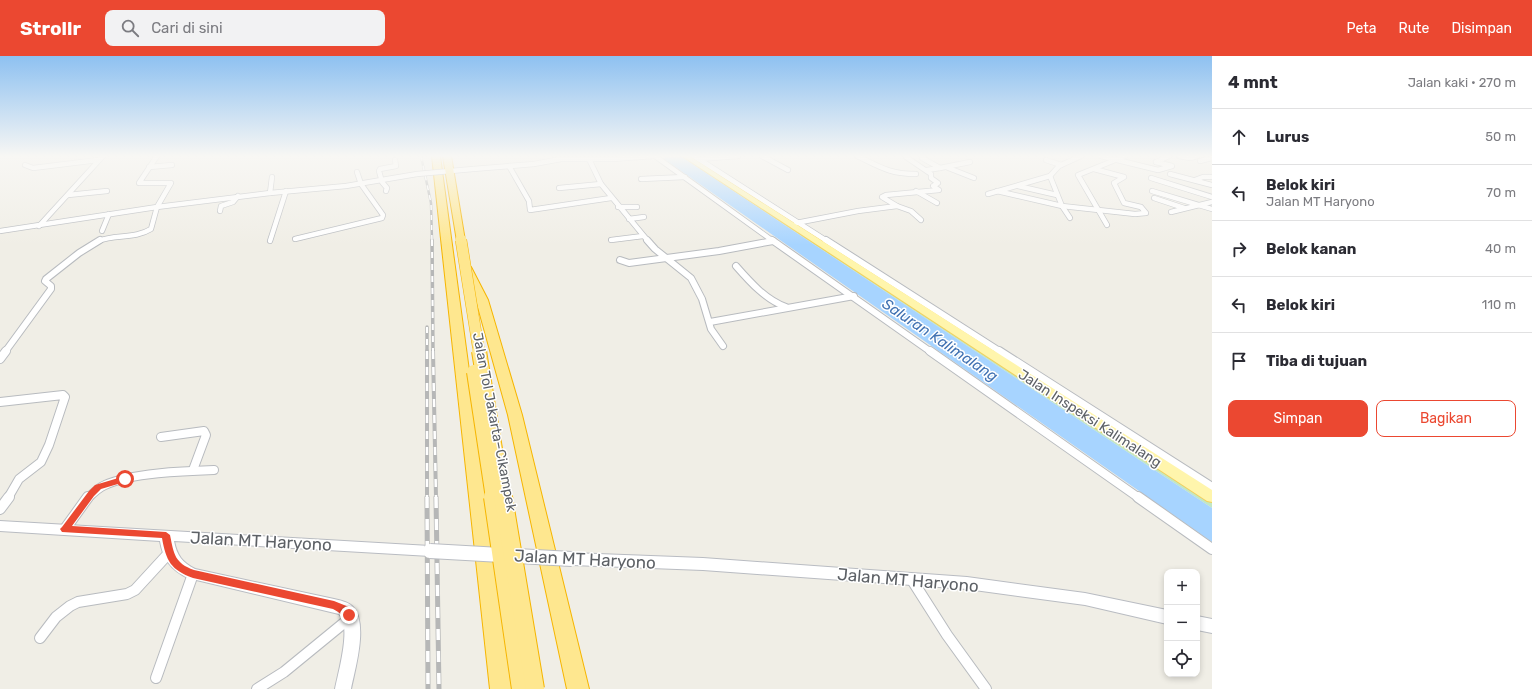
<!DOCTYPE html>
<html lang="id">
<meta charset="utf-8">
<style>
body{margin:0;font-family:Rubik,sans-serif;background:#f2f2f3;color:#2b2b33}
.controls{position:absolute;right:12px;bottom:12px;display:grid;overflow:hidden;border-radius:8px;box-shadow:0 2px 6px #0003}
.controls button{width:36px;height:36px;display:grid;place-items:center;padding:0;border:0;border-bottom:1px solid #e1e1e2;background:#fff;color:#2b2b33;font:20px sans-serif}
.stop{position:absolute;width:12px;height:12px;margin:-9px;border:3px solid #eb4831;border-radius:50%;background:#fff}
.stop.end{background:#eb4831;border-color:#fff;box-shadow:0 1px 4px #0008}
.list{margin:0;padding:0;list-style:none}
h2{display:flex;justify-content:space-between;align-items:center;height:52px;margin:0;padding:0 16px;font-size:17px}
h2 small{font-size:13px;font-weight:400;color:#7c7c81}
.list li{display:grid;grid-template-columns:26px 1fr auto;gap:12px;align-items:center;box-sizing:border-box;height:56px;padding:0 16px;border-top:1px solid #e1e1e2}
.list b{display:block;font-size:15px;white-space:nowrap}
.list p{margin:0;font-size:13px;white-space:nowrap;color:#7c7c81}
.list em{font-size:13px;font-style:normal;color:#7c7c81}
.actions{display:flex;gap:8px;padding:12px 16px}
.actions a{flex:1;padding:9px 0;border:1px solid #eb4831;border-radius:8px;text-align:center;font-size:14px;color:#eb4831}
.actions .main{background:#eb4831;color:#fff}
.icon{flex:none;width:22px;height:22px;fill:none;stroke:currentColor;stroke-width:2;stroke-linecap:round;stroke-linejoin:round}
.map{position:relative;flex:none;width:1212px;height:633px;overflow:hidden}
header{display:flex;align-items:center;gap:24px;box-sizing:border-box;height:56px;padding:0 20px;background:#eb4831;color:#fff}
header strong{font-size:19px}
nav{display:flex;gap:22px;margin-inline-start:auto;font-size:14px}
.search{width:280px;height:36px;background:#f2f2f3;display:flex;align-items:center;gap:10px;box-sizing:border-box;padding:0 14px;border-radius:8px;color:#7c7c81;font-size:15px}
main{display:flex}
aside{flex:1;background:#fff}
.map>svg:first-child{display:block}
</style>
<header>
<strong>Strollr</strong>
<div class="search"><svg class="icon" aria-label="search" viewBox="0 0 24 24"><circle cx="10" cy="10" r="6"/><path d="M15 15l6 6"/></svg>Cari di sini</div>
<nav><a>Peta</a><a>Rute</a><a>Disimpan</a></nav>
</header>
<main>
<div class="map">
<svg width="1212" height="633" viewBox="0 0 1212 633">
<rect width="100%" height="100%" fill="#f0eee6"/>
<!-- green -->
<polygon fill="#c2e7c4" points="678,100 685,100 1212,440 1212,452 682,101"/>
<!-- water -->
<polygon fill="#a7d4ff" points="662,100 682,101 1212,452 1212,486 664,103 665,101"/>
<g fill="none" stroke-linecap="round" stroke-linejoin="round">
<!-- street-far3 casing -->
<g stroke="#b8bbbf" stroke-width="6">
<g id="street-far3">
<polyline points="655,100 773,185"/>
<polyline points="694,100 827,185"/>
<polyline points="762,100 788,114"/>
<path d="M857,100C880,111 890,118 916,118"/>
<polyline points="1101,100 1158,114 1172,110 1156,106"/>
<polyline points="1179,100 1190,102 1197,100"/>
<polyline points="922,102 940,112 927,114"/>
<polyline points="589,103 601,128 648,185"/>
<polyline points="699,103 738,100"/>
<polyline points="1046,104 1061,109"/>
<polyline points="1200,105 1212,102"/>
<polyline points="1156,106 1169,100"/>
<polyline points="25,109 33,112 98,104"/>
<polyline points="509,110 529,145 530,154 611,142"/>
<polyline points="149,111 172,109"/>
<polyline points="946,111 974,122"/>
<polyline points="940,112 970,106"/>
<polyline points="473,113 534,108 561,103 613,103 653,100"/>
<polyline points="1170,118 1212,129"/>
<polyline points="1151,122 1212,141"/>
<polyline points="641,123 685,121"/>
<polyline points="1195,124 1203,121 1212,121"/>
<polyline points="1018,130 1057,139"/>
<polyline points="559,132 601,128"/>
<polyline points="386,135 387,132 382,126 379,115 380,113 396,110 395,104"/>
<polyline points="916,135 937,147"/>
<polyline points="997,135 1062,150 1135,158 1146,157 1141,151 1124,147 1114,127 1124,121 1094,113"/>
<polyline points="1152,135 1212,153"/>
<polyline points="270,137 272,121"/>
<polyline points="988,138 1050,120"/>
<polyline points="68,139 107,135"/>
<polyline points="1154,142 1184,152"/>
<polyline points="897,150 911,155 921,164"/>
<polyline points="618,151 637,151"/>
<polyline points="220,155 221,150 233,146 238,140"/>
<polyline points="1171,156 1212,146"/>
<polyline points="1070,162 1062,150 1050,120 1059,110 1081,100"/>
<polyline points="629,163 644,161"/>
<polyline points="796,167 858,155 897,150 882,141 886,139 939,134 933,130 938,127 931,122 931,118 906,101"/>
<polyline points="1107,169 1078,119 1125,100"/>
<polyline points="39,170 103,100"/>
<polyline points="0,175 157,151 270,137 346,130 417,118"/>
<polyline points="102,175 109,158"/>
<polyline points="295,183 382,162 383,159 361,128 357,116"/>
<polyline points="611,184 643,180"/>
<path d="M98,185C115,178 135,183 151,173L157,151L171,127H139L157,100"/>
<polyline points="270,185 286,135"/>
</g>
</g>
<!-- street-far2 casing -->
<g stroke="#b8bbbf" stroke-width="8">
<g id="street-far2">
<polyline points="647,184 655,193 691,222 702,243 711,273 723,290"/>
<polyline points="772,184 931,296"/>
<polyline points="826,184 1001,296"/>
<polyline points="620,204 629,207 719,195 773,185"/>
<path d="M736,210C750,226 766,244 786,251"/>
<polyline points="710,266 854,240"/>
<polyline points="5,296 51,233 51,230 45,225 46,223 79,197 100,184"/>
</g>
</g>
<!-- street-far1 casing -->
<g stroke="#b8bbbf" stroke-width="10">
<g id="street-far1">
<polyline points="930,295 1139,442"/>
<polyline points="999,295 1212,431"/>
<polyline points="0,303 6,295"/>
<polyline points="0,346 63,339 65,341 49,389 41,406 19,423 8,442"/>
<polyline points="161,381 204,375 206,379 193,414"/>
<path d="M88,442C93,437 98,432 105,429C131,417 184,415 214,414"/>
</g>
</g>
<!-- street casing -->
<g stroke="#b8bbbf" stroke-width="12">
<g id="street">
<polyline points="1138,441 1212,493"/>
<polyline points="0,453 9,441"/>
<polyline points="65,473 88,441"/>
<polyline points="912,524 947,579 986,633"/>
<polyline points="40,582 56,561 70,550 78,546 127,538 135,534 169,497"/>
<polyline points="156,622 193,518"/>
<polyline points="257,633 284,616 350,562"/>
</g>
</g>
<!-- secondary casing -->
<g stroke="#b9bcc2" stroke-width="2">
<g id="secondary">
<path d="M0,465L430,490L435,491L437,495L435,499L430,500L174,485C177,500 182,506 195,513L334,543C339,544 348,546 352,550C369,566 355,613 351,633H335C338,617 352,570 339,558L188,522C171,514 163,503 160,485L0,475Z"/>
<polygon points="572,497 703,502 967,521 1085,537 1167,554 1167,568 1085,549 967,533 703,514 572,509 567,507 565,503 567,499"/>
<polygon points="1197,560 1212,563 1212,577 1197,574"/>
</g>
</g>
<!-- primary casing -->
<g stroke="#f3d05c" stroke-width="2">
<polygon id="primary" points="682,100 689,100 1212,434 1212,446 1207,445"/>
</g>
<!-- highway casing -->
<g stroke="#f6b500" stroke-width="2">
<g id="highway">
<polygon points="432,100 440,100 512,633 490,633"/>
<polygon points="466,208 471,211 488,244 522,359 589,633 567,633 508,359 476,244 461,211"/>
</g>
</g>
<!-- street-far3 -->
<use href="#street-far3" stroke="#fff" stroke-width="4.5"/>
<!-- street-far2 -->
<use href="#street-far2" stroke="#fff" stroke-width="6"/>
<!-- street-far1 -->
<use href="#street-far1" stroke="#fff" stroke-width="8"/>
<!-- street -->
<use href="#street" stroke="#fff" stroke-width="10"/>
<!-- secondary -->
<use href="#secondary" fill="#fff" fill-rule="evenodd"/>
<!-- primary -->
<use href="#primary" fill="#fff5ac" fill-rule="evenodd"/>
<!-- highway -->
<use href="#highway" fill="#fee78f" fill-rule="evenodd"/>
<!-- rail-far3 casing -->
<g stroke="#b6b7b7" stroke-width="2.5">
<polyline id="rail-far3" points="421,100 431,147 432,185"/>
</g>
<!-- rail-far2 casing -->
<g stroke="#b6b7b7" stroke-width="3.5">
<g id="rail-far2">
<polyline points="432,184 433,296"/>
<polyline points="427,271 427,296"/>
</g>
</g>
<!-- rail-far1 casing -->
<g stroke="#b6b7b7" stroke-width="4">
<g id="rail-far1">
<polyline points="427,295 427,442"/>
<polyline points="433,295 436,442"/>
</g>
</g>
<!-- rail casing -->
<g stroke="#b6b7b7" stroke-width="5">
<g id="rail">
<polyline points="427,441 428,633"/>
<polyline points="436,441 439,633"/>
</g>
</g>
<!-- rail-far3 -->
<use href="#rail-far3" stroke="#fff" stroke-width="1.5" stroke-dasharray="5" stroke-linecap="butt"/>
<!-- rail-far2 -->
<use href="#rail-far2" stroke="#fff" stroke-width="2" stroke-dasharray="6" stroke-linecap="butt"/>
<!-- rail-far1 -->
<use href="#rail-far1" stroke="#fff" stroke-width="2.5" stroke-dasharray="8" stroke-linecap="butt"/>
<!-- rail -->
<use href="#rail" stroke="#fff" stroke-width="3.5" stroke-dasharray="11" stroke-linecap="butt"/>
<!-- street-bridge casing -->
<g stroke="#b8bbbf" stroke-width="6" stroke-linecap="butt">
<polyline id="street-bridge" points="417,118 473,113"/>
</g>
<!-- secondary-bridge casing -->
<g stroke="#b9bcc2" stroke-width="16" stroke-linecap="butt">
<polyline id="secondary-bridge" points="430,495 572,503"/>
</g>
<!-- highway-bridge-far3 casing -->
<g stroke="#f6b500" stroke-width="10" stroke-linecap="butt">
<polyline id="highway-bridge-far3" points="447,100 461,185"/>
</g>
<!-- highway-bridge-far2 casing -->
<g stroke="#f6b500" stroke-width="12" stroke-linecap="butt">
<polyline id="highway-bridge-far2" points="461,184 479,296"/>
</g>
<!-- highway-bridge-far1 casing -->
<g stroke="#f6b500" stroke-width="16" stroke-linecap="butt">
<g id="highway-bridge-far1">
<polyline points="479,295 503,442"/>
<polyline points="474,316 493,442"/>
</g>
</g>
<!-- highway-bridge casing -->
<g stroke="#f6b500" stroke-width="20" stroke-linecap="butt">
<g id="highway-bridge">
<polyline points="493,441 521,633"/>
<polyline points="503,441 535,633"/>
</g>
</g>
<!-- street-bridge -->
<use href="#street-bridge" stroke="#fff" stroke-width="4.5"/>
<!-- secondary-bridge -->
<use href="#secondary-bridge" stroke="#fff" stroke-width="14"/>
<!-- highway-bridge-far3 -->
<use href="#highway-bridge-far3" stroke="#fee78f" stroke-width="8"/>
<!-- highway-bridge-far2 -->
<use href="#highway-bridge-far2" stroke="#fee78f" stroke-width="11"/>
<!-- highway-bridge-far1 -->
<use href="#highway-bridge-far1" stroke="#fee78f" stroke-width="14"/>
<!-- highway-bridge -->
<use href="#highway-bridge" stroke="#fee78f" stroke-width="18"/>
</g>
<!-- sky -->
<linearGradient id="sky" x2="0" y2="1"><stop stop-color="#8ec1f1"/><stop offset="0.53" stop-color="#f8f7f4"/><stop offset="1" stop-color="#f8f7f4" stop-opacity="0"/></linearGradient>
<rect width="1212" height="189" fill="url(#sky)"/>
<!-- route -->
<path fill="#eb4831" d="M125,420L129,423L128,425L101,433L94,440L72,470L166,476L170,479C174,499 175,507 194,514L334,545L349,551L354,559L352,562L349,563C344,561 339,556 333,553L193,522C171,514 166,505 162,482L62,476L60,473L62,471L89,435L95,429Z"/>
<g text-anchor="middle" stroke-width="3" stroke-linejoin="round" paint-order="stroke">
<!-- street labels -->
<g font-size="14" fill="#5d6166" stroke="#fff">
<text transform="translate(1090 362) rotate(33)" y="5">Jalan Inspeksi Kalimalang</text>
<text transform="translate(495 366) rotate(79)" y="5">Jalan Tol Jakarta–Cikampek</text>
</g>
<!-- water labels -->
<g font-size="15" font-style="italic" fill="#4273b3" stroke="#fff">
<text transform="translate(940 284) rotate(34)" y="5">Saluran Kalimalang</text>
</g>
<!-- near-street labels -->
<g font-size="17" fill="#5d6166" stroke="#fff">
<text transform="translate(261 485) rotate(3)" y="6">Jalan MT Haryono</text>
<text transform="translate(585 503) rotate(3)" y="6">Jalan MT Haryono</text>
<text transform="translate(908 524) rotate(5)" y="6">Jalan MT Haryono</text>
</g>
</g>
</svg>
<div class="controls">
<button>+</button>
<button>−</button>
<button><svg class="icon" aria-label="locate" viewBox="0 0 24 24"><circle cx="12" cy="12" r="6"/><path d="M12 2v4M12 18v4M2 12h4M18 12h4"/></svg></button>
</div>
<div class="stop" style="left:125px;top:423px"></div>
<div class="stop end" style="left:349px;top:559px"></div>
</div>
<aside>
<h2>4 mnt<small>Jalan kaki · 270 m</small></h2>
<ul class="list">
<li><svg class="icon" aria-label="ahead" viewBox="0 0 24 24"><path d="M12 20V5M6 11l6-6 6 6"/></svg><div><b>Lurus</b></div><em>50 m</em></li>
<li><svg class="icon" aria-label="left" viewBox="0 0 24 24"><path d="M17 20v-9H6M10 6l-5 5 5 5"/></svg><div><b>Belok kiri</b><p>Jalan MT Haryono</p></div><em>70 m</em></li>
<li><svg class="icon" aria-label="right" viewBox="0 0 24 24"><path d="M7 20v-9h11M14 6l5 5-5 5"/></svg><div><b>Belok kanan</b></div><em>40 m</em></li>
<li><svg class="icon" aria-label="left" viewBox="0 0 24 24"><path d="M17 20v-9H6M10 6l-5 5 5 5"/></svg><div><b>Belok kiri</b></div><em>110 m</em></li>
<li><svg class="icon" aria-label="arrive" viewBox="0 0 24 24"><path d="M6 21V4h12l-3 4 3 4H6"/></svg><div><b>Tiba di tujuan</b></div></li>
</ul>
<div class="actions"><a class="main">Simpan</a><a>Bagikan</a></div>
</aside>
</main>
